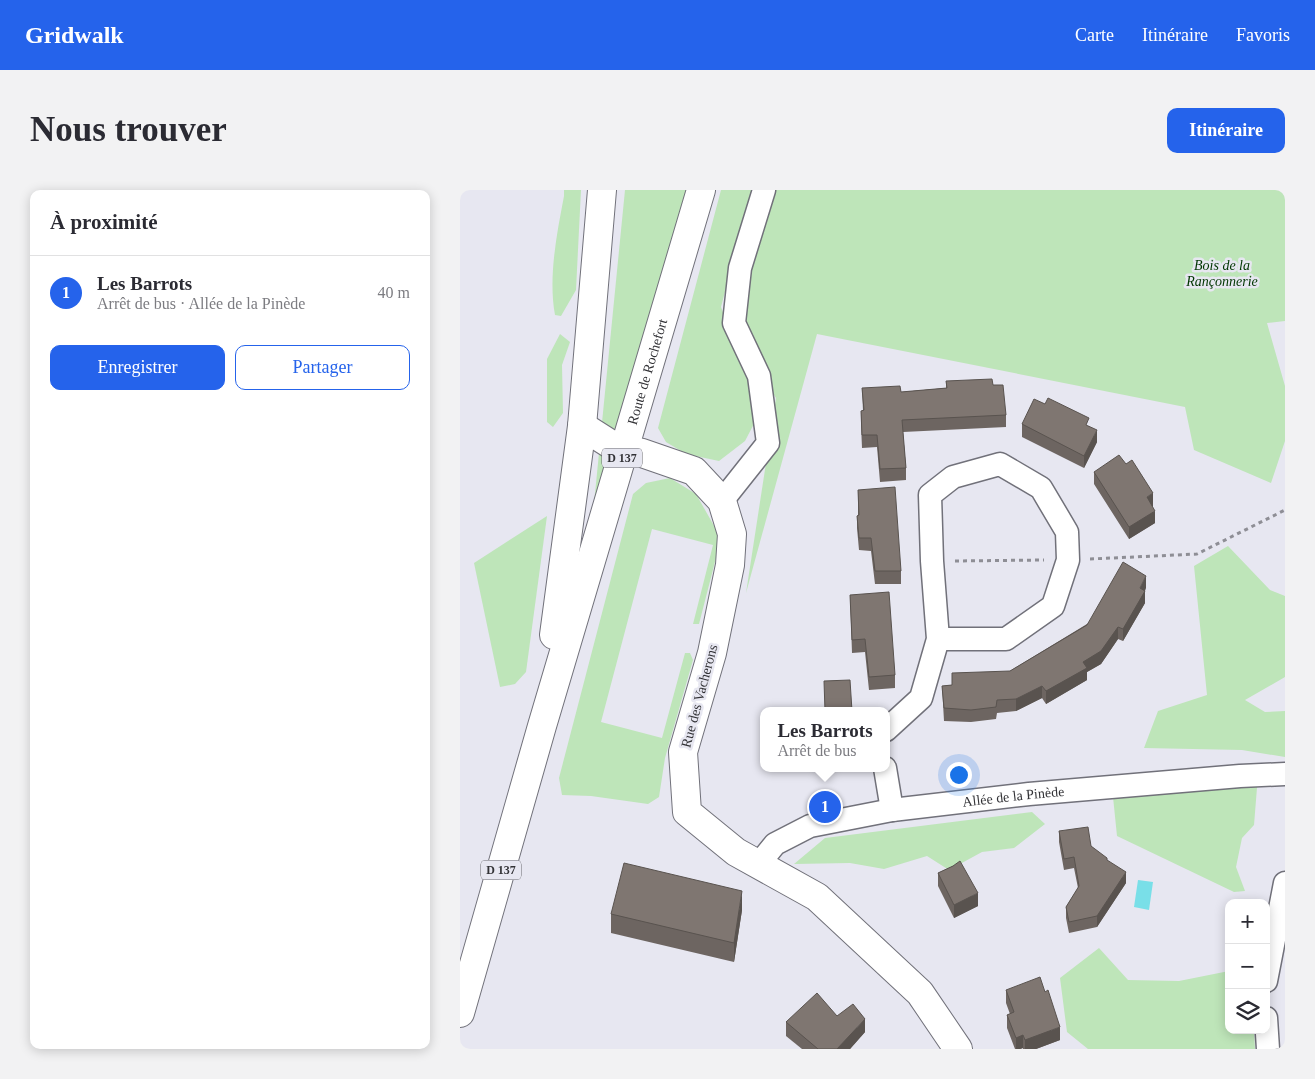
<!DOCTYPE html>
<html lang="fr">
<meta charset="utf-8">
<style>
body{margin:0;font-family:"Times New Roman",serif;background:#f2f2f3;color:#2b2b33}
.controls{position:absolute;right:15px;bottom:15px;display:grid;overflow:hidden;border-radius:10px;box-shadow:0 2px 12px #0003}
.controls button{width:45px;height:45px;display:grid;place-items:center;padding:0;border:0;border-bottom:1px solid #e1e1e2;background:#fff;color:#2b2b33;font:25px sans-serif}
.you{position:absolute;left:498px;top:584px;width:18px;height:18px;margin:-12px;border:4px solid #fff;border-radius:50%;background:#1a73e8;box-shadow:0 0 0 8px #1a73e833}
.badge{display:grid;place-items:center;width:32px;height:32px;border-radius:50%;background:#2563eb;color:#fff;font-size:16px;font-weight:700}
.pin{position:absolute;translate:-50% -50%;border:2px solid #fff;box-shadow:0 1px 5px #0006}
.popup{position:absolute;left:300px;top:517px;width:130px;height:65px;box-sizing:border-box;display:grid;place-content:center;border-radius:10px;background:#fff;filter:drop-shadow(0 1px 4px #0005);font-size:16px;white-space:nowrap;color:#7c7c81}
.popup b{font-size:19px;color:#2b2b33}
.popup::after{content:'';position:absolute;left:50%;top:100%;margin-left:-10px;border:10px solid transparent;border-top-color:#fff}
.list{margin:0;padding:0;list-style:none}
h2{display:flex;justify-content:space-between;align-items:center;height:65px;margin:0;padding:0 20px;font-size:21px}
h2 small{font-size:16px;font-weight:400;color:#7c7c81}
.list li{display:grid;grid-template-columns:32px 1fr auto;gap:15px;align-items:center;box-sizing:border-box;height:75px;padding:0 20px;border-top:1px solid #e1e1e2}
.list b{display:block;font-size:19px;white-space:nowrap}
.list p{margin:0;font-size:16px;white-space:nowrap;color:#7c7c81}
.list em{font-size:16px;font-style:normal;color:#7c7c81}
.actions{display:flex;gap:10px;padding:15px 20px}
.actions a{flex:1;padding:11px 0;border:1px solid #2563eb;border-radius:10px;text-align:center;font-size:18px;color:#2563eb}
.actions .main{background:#2563eb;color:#fff}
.icon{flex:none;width:28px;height:28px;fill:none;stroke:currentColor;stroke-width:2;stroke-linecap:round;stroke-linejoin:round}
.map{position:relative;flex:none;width:825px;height:859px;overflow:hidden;border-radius:10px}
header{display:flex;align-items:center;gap:30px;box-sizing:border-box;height:70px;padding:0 25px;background:#2563eb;color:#fff}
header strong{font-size:24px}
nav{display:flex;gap:28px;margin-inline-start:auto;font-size:18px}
.intro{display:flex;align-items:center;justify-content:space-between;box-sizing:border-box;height:120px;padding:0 30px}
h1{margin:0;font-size:35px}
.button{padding:12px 22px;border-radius:10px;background:#2563eb;color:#fff;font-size:18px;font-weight:700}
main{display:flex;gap:30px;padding:0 30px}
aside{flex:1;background:#fff;border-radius:10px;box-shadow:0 2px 12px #0003}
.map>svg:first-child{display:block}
</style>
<header>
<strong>Gridwalk</strong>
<nav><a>Carte</a><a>Itinéraire</a><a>Favoris</a></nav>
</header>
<div class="intro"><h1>Nous trouver</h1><a class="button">Itinéraire</a></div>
<main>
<aside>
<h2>À proximité<small></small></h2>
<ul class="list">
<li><span class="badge">1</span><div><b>Les Barrots</b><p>Arrêt de bus · Allée de la Pinède</p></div><em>40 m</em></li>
</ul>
<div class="actions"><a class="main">Enregistrer</a><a>Partager</a></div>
</aside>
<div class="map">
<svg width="825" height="859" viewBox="0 0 825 859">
<rect width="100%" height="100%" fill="#e7e7f1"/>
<!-- green -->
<g fill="#bee5b9">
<path d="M104,0H121L116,100L101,126L95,125C88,87 97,43 104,6Z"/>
<polygon points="165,0 230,0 131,344"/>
<polygon points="261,0 292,0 261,117 291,196 296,230 285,251 259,271 226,264 206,252 198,238"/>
<polygon points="304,0 825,0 825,131 807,133 825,196 825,251 811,293 734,260 725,217 357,144 286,403 316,208 293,173 274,133"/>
<polygon points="100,144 110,152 102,175 103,223 93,237 87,232 87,169"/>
<polygon points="210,288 236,304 257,341 257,364 239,434 233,434 253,355 192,339 141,532 202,548 225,463 230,463 233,470 205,568 199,607 188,614 131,606 102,605 99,588 173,304 186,293"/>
<polygon points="87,326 66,482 55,494 40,497 14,373"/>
<polygon points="768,356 810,400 825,406 825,487 785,510 805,522 825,521 825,567 782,560 684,558 698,521 747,505 734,376"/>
<polygon points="798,585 794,635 782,648 776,677 785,701 774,702 657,646 652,597"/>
<polygon points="572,622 585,634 554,658 522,662 489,680 467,666 424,679 390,673 334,674 365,648"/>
<polygon points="639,758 668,790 719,791 769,781 769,840 794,840 795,859 628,859 607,842 600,788"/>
</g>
<!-- water -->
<polygon fill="#79dfe8" points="678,690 693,692 689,720 674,717"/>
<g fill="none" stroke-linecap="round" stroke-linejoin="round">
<!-- minor casing -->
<g stroke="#71717a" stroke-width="25">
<g id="minor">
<polyline points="262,311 308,253 299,186 274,133 280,78 304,0"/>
<polyline points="426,540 461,508 478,449 472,371 470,305 493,287 540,274 581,298 607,342 608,370 593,416 546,449 478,449"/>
<polyline points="425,578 432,620"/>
<path id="s1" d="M298,675L315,654L350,636L432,620L569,604L780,586L825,584"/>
<polyline points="806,791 825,693"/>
<polyline points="806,828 808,859"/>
</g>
</g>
<!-- tertiary casing -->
<g stroke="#71717a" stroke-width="30">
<polyline id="tertiary" points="122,236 155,257 182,263 234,281 262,311 272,344 270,375 252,463 223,562 227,622 276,662 357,707 460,803 498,859"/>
</g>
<!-- primary casing -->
<g stroke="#71717a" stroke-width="30">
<g id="primary">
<polyline points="94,445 122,236 142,0"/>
<path id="s2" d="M0,823L82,536L241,0"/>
</g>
</g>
<!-- path -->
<g stroke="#8e8e95" stroke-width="3" stroke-dasharray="4 4" stroke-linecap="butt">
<polyline points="630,369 737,364 825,320"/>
<polyline points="495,371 584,370"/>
</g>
<!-- minor -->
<use href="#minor" stroke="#fff" stroke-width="22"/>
<!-- tertiary -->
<use href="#tertiary" stroke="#fff" stroke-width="28"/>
<!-- primary -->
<use href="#primary" stroke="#fff" stroke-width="28"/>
</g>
<!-- wall -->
<g fill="#6d6561">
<polygon points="486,191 533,195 546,225 546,237 443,242 446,278 446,290 420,292 417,257 402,258 401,234 401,221 403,221 402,198 441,202 486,198"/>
<polygon points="562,234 629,236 637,252 624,278 562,247"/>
<polygon points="634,282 693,316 692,316 695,333 669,349 634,294"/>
<polygon points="398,300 441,381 441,394 415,394 411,361 399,360 397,338 397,326 398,325"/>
<polygon points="686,398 685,401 685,413 663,451 658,449 641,474 627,482 627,490 586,514 582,508 556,521 537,523 536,529 511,532 484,531 482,496 492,495 550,481"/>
<polygon points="390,405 435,485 435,498 409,500 405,462 392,463"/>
<polygon points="599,641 631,656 647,670 666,693 637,737 609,743 606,728 606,717 618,698 614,678 604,680 599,652"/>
<polygon points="493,676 518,716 494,728 478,696 478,683"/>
<polygon points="282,720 274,772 151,743 151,724"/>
<polygon points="546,800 600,850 576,859 563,859 563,858 560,859 555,859 547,838 547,825 550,824 546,813"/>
<polygon points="377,826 405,842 390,859 342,859 326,846 326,832"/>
</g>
<!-- shaded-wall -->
<g fill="#59534f">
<polygon points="637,240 637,252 624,278 624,266"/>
<polygon points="693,303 693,316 687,319 687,307"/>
<polygon points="695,321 695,333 669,349 669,337"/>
<polygon points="686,386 686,398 683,403 685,401 685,413 663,451 663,439 680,398"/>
<polygon points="658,437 658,449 641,474 627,482 627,490 586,514 586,501 623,472"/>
<polygon points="582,496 582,508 556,521 556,509"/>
<polygon points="666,682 666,693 637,737 637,726"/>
<polygon points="282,701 282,720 274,772 274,753"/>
<polygon points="518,703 518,716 494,728 494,715"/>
<polygon points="405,829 405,842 390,859 377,859"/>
<polygon points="600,837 600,850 576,859 565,859 565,850"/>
<polygon points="563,845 563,858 560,859 556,859 556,848"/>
</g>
<!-- building -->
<g fill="#7f7671" stroke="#59534f">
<polygon points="532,189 533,195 543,195 546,225 442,230 446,278 420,279 417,245 402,245 401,221 404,220 402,198 440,196 441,202 487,198 486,191"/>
<polygon points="588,208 629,228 626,235 637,240 624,266 562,234 574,209 585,214"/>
<polygon points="659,265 666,274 672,270 693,303 687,307 695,321 669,337 634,282"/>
<polygon points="435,297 441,381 415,381 411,348 399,348 397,326 399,325 398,300"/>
<polygon points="663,372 686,386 680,398 685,401 663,439 658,437 641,461 623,472 627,478 586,501 582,496 556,509 537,510 536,517 511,520 484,518 482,496 492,495 492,483 550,481 627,435"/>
<polygon points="429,402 435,485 409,487 405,449 392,450 390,405"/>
<polygon points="390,490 392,521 365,521 364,491"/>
<polygon points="628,637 631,656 647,668 647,670 666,682 637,726 609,732 606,717 619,696 614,667 604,669 599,641"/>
<polygon points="500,671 518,703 494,715 478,683 493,676"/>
<polygon points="164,673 282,701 274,753 151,724"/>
<polygon points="580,787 585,802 588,800 600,837 565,850 563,845 556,848 547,825 554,822 546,800"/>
<polygon points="357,803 377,826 393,814 405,829 377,859 358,859 326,832"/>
</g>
<g text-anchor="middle" stroke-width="5" stroke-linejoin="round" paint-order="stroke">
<!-- shield labels -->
<g fill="#e7e7f1" stroke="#68686e" stroke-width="1">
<rect x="142" y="258.5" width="40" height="19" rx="4"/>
<rect x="21" y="670.5" width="40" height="19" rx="4"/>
</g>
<g font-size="12" font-weight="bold" fill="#323236">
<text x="162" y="272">D 137</text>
<text x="41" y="684">D 137</text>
</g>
<!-- park labels -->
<g font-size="14" font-style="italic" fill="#003600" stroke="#e7e7f1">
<text x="762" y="80">Bois de la<tspan x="762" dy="16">Rançonnerie</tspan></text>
</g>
<!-- street labels -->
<g font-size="14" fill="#323236" stroke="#e7e7f1">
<text dy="5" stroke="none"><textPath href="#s2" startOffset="668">Route de Rochefort</textPath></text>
<text transform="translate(239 506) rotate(-75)" y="5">Rue des Vacherons</text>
<text dy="5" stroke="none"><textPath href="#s1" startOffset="272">Allée de la Pinède</textPath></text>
</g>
</g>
</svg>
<div class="controls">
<button>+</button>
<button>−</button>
<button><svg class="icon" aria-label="layers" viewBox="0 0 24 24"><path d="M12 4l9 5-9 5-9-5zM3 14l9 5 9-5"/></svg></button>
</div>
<div class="you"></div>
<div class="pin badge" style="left:365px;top:617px">1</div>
<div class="popup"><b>Les Barrots</b>Arrêt de bus</div>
</div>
</main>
